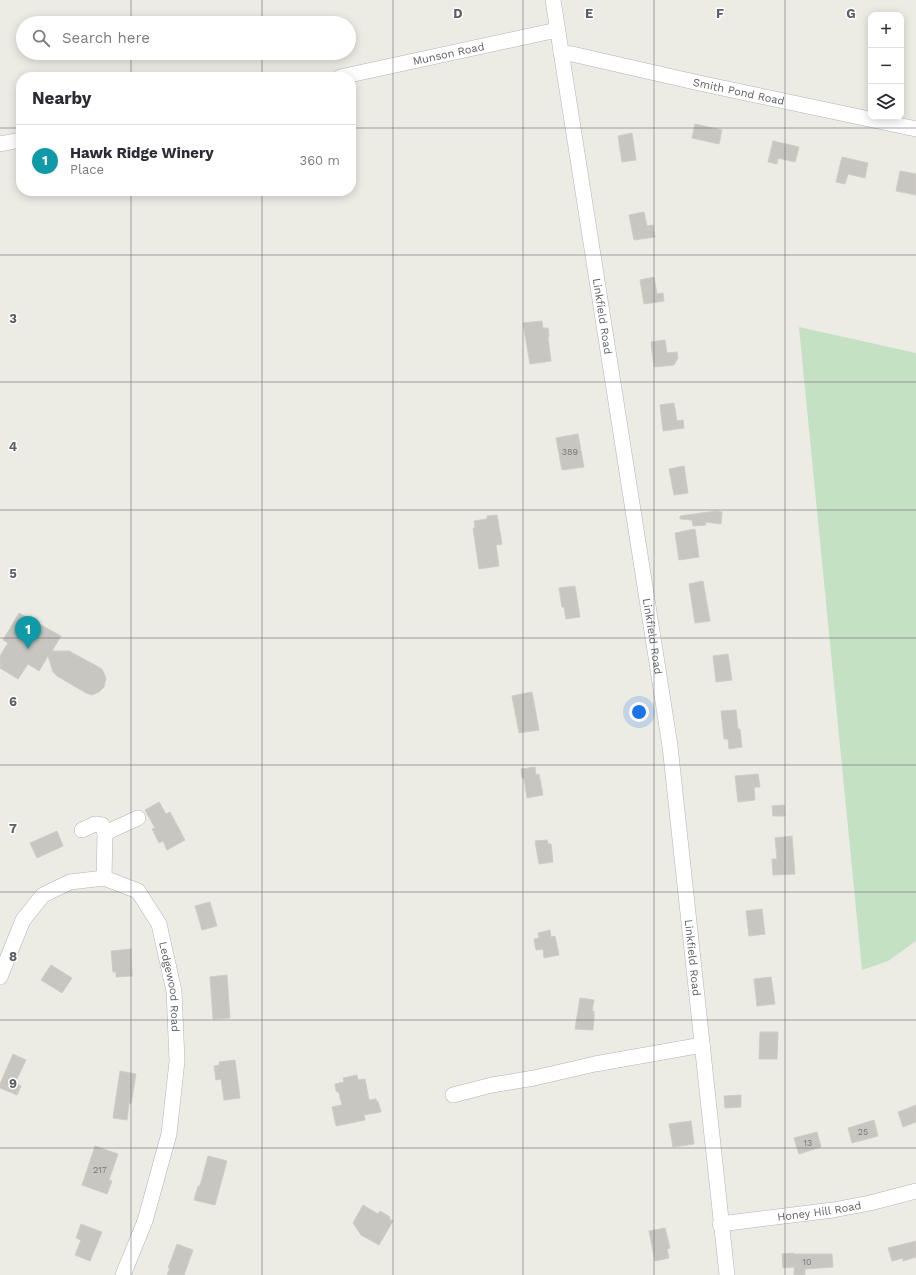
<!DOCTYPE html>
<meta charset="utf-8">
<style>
body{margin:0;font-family:"Work Sans",sans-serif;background:#f7f7f7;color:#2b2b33}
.controls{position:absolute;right:12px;top:12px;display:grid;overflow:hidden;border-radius:8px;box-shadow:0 2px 10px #0003}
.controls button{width:36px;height:36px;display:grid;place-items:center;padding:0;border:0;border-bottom:1px solid #e1e1e2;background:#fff;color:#2b2b33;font:20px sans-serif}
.you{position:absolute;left:639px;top:712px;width:14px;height:14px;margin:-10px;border:3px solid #fff;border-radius:50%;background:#1a73e8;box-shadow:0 0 0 6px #1a73e833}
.badge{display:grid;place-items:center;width:26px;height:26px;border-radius:50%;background:#d25344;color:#fff;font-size:13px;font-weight:700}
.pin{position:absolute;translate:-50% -33px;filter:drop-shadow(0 1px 2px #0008)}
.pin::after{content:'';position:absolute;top:21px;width:14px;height:12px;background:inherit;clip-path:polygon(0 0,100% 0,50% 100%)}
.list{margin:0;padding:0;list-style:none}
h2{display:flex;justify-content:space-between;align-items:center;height:52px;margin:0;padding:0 16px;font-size:17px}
h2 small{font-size:13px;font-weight:400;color:#7c7c81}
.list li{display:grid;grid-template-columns:26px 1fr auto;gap:12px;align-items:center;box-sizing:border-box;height:72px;padding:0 16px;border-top:1px solid #e1e1e2}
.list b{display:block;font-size:15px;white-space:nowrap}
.list p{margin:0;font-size:13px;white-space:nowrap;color:#7c7c81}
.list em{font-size:13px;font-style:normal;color:#7c7c81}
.icon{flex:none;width:22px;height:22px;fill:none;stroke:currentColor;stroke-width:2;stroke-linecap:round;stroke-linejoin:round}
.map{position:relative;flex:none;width:916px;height:1275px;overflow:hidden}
.search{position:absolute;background:#fff;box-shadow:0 2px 10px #0003;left:16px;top:16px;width:340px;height:44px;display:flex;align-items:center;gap:10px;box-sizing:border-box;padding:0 14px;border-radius:22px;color:#7c7c81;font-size:15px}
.panel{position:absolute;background:#fff;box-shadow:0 2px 10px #0003;left:16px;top:72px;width:340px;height:124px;border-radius:16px}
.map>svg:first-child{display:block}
</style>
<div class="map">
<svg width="916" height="1275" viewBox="0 0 916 1275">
<rect width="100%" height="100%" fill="#ecebe4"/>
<!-- green -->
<polygon fill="#c4e1c4" points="799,327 916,353 916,941 888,961 862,970"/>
<!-- building -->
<g fill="#c8c6c1" stroke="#d0cdc3">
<polygon points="695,124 722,130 719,144 692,138"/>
<polygon points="632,133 636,160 622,162 618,136"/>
<polygon points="773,141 799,147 795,162 778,158 777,164 768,162"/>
<polygon points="842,157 868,163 865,178 848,174 845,184 836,182"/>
<polygon points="900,171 916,174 916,195 896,191"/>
<polygon points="644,212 647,226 653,225 655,237 634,240 629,215"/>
<polygon points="654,277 657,294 663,293 664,301 644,304 640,280"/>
<polygon points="542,321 543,328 548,328 549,336 548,338 551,361 530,364 523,323"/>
<polygon points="665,340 667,353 677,352 678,358 674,365 654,367 651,342"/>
<polygon points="674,403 677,421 683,420 684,428 663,431 660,405"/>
<polygon points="578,434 584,467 562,470 556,438"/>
<polygon points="684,466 688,493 674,495 669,469"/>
<polygon points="716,511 722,512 721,524 705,522 706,525 693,526 692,520 680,519 680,516"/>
<polygon points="497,515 502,544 496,545 499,566 479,569 473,528 475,528 474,521 487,519 487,516"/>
<polygon points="695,529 699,557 679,560 675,533"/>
<polygon points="703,581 710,621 695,623 689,584"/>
<polygon points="575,586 580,617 566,619 564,607 562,607 559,588"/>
<polygon points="19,613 61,636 52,651 69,651 102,669 106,678 104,687 99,692 92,695 86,693 57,676 53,672 48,656 39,671 28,664 18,679 0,668 0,656 8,643 3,640"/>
<polygon points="728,654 732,680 716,682 713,656"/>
<polygon points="532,692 539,730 519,733 512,696"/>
<polygon points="736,710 738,729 740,729 742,747 729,749 728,739 724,739 721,711"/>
<polygon points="535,767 536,775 539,774 543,795 527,798 524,778 522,778 521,769"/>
<polygon points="758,774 760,787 754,787 755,800 738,802 735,776"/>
<polygon points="159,802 166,814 170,812 185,840 167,850 163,841 159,843 152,829 155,828 145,810"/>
<polygon points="784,805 785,816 773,816 772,806"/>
<polygon points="57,831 63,846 37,858 30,843"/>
<polygon points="792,836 795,874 773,875 772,859 777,859 775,838"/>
<polygon points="547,840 548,844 551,844 553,862 539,864 535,841"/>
<polygon points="210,902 217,926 202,930 195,906"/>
<polygon points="762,909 765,934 749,936 746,911"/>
<polygon points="550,930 551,937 555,936 559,955 544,958 543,949 536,950 534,939 539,938 538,933"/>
<polygon points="131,949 132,976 116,977 116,972 113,972 111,951"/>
<polygon points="51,965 72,978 62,993 41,980"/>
<polygon points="227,975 230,1018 213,1019 210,977"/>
<polygon points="771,977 775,1004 757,1006 754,979"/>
<polygon points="580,998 594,1000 592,1011 594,1011 594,1018 593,1030 575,1029"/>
<polygon points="760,1032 778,1032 777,1059 759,1059"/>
<polygon points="13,1054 26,1060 15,1083 21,1086 17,1095 0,1088 0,1084"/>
<polygon points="235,1060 240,1098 224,1100 221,1079 216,1080 214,1066 219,1065 219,1062"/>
<polygon points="120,1071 136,1074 131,1104 129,1103 127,1120 113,1118"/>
<polygon points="357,1075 358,1080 365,1079 369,1100 376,1099 377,1102 378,1101 381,1112 364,1115 365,1120 336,1126 332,1107 342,1105 339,1093 336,1091 335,1084 344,1082 343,1078"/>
<polygon points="741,1095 741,1107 725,1108 724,1096"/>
<polygon points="916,1105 916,1122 903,1127 898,1112"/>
<polygon points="874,1120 878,1136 852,1143 848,1128"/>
<polygon points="691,1121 694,1144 673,1147 669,1124"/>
<polygon points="817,1132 821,1147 799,1154 794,1138"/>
<polygon points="95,1146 118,1154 109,1180 112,1181 107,1194 82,1185"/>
<polygon points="208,1156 227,1161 215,1205 194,1200 198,1186 200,1186"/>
<polygon points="363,1205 378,1214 380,1211 390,1217 389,1219 393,1221 379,1245 361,1235 353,1223"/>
<polygon points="81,1224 102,1232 90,1261 75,1255 81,1240 76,1238"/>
<polygon points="665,1228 670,1248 667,1249 669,1258 655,1261 649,1231"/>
<polygon points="916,1241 916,1257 903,1261 903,1258 892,1261 888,1248"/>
<polygon points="177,1244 193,1250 184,1275 167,1275 170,1268 168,1268"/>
<polygon points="794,1253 794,1254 832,1254 833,1267 805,1269 805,1275 794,1275 794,1267 783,1268 782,1254"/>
</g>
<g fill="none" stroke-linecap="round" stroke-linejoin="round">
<!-- minor casing -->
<g stroke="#b1b4b7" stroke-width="16">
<g id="minor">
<path id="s1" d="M553,0L670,746L727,1275"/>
<path id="s2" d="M561,53L572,54L699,83L916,129"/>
<path id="s3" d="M340,77L557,30"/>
<polyline points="0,144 21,140"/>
<polyline points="82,830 95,824 102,825 105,833 104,878"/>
<polyline points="105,833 138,818"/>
<path id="s4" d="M0,977L23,920L43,895L70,882L104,878L138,891L159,924L174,991L177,1061L169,1134L145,1221L123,1275"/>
<polyline points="453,1095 492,1085 534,1078 595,1064 702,1045"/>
<path id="s5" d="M720,1224L833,1210L870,1203L916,1191"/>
</g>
</g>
<!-- minor -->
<use href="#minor" stroke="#fff" stroke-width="15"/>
</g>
<!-- grid -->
<path fill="none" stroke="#5c5f63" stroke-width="1" stroke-opacity="0.55" d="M131,0V23M262,0V23M393,0V1275M523,0V1275M654,0V1275M785,0V1275M131,53V77M262,53V77M0,128H21M351,128H916M131,191V1275M262,191V1275M0,255H916M0,382H916M0,510H916M0,638H916M0,765H916M0,892H916M0,1020H916M0,1148H916"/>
<g text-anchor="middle" stroke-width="3" stroke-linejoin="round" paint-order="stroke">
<!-- number labels -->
<g font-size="9" fill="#77797a">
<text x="570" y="455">389</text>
<text x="863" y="1135">25</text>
<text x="808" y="1146">13</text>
<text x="100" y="1173">217</text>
<text x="807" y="1265">10</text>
</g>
<!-- street labels -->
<g font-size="11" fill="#5c5f63" stroke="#fff">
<text dy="4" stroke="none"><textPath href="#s3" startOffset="111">Munson Road</textPath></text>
<text dy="4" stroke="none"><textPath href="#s2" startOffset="182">Smith Pond Road</textPath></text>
<text dy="4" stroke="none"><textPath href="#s1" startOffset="320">Linkfield Road</textPath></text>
<text dy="4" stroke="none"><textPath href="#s1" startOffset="644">Linkfield Road</textPath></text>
<text dy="4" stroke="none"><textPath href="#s1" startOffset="968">Linkfield Road</textPath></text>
<text dy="4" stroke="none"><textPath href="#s4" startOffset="297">Ledgewood Road</textPath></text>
<text dy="4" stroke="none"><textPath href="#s5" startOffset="100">Honey Hill Road</textPath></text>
</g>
</g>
<g font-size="13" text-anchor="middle" font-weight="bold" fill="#5c5f63" stroke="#fff" stroke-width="3" stroke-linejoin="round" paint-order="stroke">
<text x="458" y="18">D</text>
<text x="589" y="18">E</text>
<text x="720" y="18">F</text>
<text x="851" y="18">G</text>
<text x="13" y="323">3</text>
<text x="13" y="451">4</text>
<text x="13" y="578">5</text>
<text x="13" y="706">6</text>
<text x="13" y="833">7</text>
<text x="13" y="961">8</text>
<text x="13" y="1088">9</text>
</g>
</svg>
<div class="controls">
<button>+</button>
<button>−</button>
<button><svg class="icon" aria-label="layers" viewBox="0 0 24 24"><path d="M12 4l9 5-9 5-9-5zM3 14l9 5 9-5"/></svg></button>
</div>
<div class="you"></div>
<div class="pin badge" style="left:28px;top:649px;background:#0f9aa8">1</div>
<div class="search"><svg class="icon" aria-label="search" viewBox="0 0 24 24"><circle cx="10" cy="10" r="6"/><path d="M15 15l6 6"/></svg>Search here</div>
<section class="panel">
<h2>Nearby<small></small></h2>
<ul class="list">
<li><span class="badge" style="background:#0f9aa8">1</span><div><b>Hawk Ridge Winery</b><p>Place</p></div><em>360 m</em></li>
</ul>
</section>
</div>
